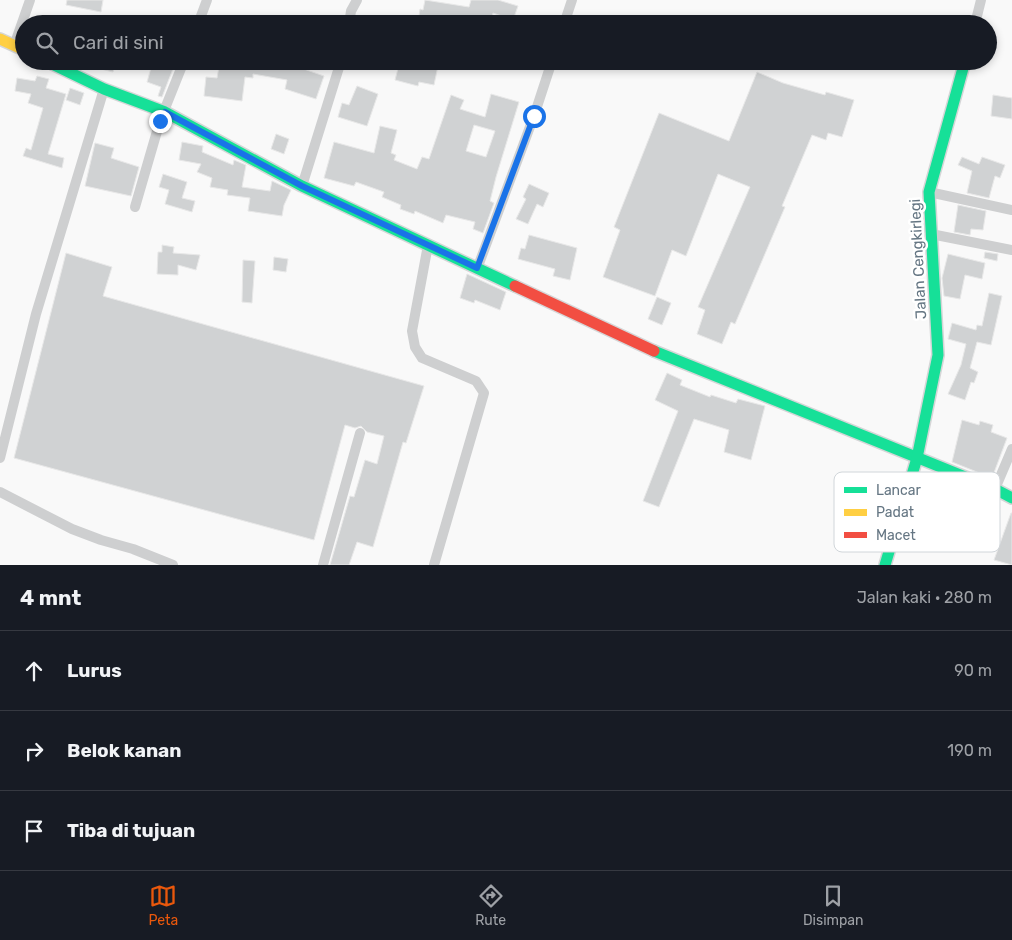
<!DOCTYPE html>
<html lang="id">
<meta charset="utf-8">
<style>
body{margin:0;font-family:Rubik,sans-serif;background:#242831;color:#f1f3f6}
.stop{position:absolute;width:15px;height:15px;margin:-11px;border:4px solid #1a73e8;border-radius:50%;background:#fff}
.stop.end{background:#1a73e8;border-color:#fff;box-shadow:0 1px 5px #0008}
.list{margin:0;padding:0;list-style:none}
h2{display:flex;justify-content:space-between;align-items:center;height:65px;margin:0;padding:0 20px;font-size:21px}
h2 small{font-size:16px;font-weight:400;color:#9ea1a6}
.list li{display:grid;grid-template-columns:32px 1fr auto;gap:15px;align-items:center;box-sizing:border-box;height:80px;padding:0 20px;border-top:1px solid #363941}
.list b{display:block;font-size:19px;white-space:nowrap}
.list em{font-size:16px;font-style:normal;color:#9ea1a6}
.icon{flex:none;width:28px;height:28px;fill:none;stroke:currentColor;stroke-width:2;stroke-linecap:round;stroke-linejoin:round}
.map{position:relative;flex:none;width:1012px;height:565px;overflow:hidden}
.search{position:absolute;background:#171b24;box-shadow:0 2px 8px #0003;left:15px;right:15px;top:15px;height:55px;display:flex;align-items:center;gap:12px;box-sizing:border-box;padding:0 18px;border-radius:28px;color:#9ea1a6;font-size:19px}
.sheet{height:305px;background:#171b24}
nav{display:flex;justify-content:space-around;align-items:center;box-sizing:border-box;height:70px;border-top:1px solid #363941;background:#171b24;font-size:14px;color:#9ea1a6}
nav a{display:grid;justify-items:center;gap:2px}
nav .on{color:#ea580c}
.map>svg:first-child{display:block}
</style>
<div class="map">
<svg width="1012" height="565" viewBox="0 0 1012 565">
<rect width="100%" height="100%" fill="#f9f9f9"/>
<!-- building -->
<g fill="#d0d2d3" stroke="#e8e8e8" fill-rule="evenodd">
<polygon points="67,0 103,0 101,12 66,5"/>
<polygon points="425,0 469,7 471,0 498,0 518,6 513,20 493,13 491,22 477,18 477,24 418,24 420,9 423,10"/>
<polygon points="85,61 116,61 113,72 85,65"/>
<polygon points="153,61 176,61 162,97 158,96 161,87 147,82"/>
<polygon points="220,61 272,64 272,62 295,66 324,76 316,99 285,89 287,80 253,74 253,78 245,77 242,101 204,96 206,77 217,78"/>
<polygon points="400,61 439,61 434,85 419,82 418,86 395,80"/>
<polygon points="757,72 783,83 825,95 826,92 854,100 842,137 828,133 826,140 812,135 782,206 785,207 735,324 731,322 722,344 697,334 705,310 698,307 750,187 718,174 686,256 672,250 655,296 603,277 620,230 614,227 659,113 729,141"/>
<polygon points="37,76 49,79 46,88 66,94 48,154 64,158 62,168 23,156 26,148 31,150 43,108 28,103 31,94 15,91 17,78 35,81"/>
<polygon points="357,86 378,94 367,126 338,117 342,103 349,105"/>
<polygon points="70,88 84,93 80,105 66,100"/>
<path d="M491,94L519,102L496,177L490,201L494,203L483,233L473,229L475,222L446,215L443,223L415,211L414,214L400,209L401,205L382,197L384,192L356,182L354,186L324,178L334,142L374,153L380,126L397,130L391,153L396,155L394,160L417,169L422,157L429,159L451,95L464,100L460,109L485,117ZM474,125L495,131L486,157L466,151Z"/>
<polygon points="993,95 1012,98 1012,119 991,116"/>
<polygon points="276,134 289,139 284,154 271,149"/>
<polygon points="182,142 203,146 202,152 233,165 234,160 246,165 242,187 270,191 272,181 291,190 284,205 282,216 248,211 250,198 227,195 228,190 210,187 212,178 197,172 201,164 179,160"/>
<polygon points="95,143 114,148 111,158 139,167 131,196 85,186"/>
<polygon points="962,157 979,164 982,157 1005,165 1000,178 995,176 989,198 967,193 972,171 958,165"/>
<polygon points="163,174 187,182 182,198 195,201 192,212 165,204 169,190 159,187"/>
<polygon points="529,184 549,193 543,207 537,204 528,224 516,219 526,199 523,197"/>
<polygon points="958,205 986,211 983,230 971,229 970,235 954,232"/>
<polygon points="529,235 577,248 570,280 553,276 555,269 518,259 521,248 525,249"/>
<polygon points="162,245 174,247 173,253 200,255 196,270 178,265 178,275 157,274 158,252 162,252"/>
<polygon points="985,252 998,254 997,261 984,258"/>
<polygon points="66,253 112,267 103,296 424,386 406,443 403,442 373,547 357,542 349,565 330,565 350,496 354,497 365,460 377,464 384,436 367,432 361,426 355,428 345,425 314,540 14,458"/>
<polygon points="948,254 985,263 982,279 965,275 960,299 944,296 942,278"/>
<polygon points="274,257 288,259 286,272 273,270"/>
<polygon points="243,260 255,261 252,303 242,302"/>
<polygon points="467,274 506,292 500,310 475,300 474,303 460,298"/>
<polygon points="989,293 1002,296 991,345 977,342 970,368 978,372 974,383 971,382 965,400 948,394 961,365 966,344 948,339 952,323 976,330 977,325 982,326"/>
<polygon points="657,297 671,303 662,325 648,319"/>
<polygon points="667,373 682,380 680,385 710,397 711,395 736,403 738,399 765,406 751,460 724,452 729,430 694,419 659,507 643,501 678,411 655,400"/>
<polygon points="962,420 979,425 980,421 993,425 991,432 1007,438 992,478 952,462"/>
<polygon points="1011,513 1012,513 1012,565 994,560"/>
</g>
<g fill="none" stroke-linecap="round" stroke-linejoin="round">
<!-- fast casing -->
<g stroke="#d5d6d7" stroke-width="14">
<g id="fast">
<polyline points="46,61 104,89 165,112 302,186 515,286"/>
<polyline points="654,351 995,489 1012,498"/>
<polyline points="885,565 917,458 938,355 929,192 965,61"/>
</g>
</g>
<!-- slow casing -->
<g stroke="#d5d6d7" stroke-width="14">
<polyline id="slow" points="0,39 24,50"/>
</g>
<!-- jam casing -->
<g stroke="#d5d6d7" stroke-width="14">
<polyline id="jam" points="515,286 654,351"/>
</g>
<!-- street -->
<g stroke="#cecfd0" stroke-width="10">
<polyline points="198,24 207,0"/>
<polyline points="349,24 351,11 357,0"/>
<polyline points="564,24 572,0"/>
<polyline points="975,24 981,0"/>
<polyline points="14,46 30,0"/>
<polyline points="302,186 341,61"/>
<polyline points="929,192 1012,210"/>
<polyline points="135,207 160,121 184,61"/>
<polyline points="931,234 1012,250"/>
<polyline points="428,245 412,331 415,347 422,358 476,381 484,393 434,565"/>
<polyline points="477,269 534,116 552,61"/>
<polyline points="0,458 36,314 104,89"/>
<polyline points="995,489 1012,449"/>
<polyline points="0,492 72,529 101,540 133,549 173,565"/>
<polyline points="323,565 360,433"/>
</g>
<!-- fast -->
<use href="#fast" stroke="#16e098" stroke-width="11"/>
<!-- slow -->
<use href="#slow" stroke="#ffcf43" stroke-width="11"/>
<!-- jam -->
<use href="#jam" stroke="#f24e42" stroke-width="11"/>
</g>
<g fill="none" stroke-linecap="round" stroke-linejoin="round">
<!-- route -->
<polyline stroke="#1a73e8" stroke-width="6" points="160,121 165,112 302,186 477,268 534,116"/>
</g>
<g text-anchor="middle" stroke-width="5" stroke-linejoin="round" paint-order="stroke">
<!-- street labels -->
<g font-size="15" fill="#657683" stroke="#fff">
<text transform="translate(918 259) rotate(-93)" y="5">Jalan Cengkirlegi</text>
</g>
</g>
<!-- legend -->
<rect x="834" y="472" width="166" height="80" rx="8" fill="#fff" stroke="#d1d6da" stroke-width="1"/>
<rect x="844" y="487" width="23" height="6" fill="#16e098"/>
<rect x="844" y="509" width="23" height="7" fill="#ffcf43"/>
<rect x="844" y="532" width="23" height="6" fill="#f24e42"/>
<g font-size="14" fill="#657683">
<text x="876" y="495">Lancar</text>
<text x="876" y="517">Padat</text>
<text x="876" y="540">Macet</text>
</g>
</svg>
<div class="stop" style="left:534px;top:116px"></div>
<div class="stop end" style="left:160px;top:121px"></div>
<div class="search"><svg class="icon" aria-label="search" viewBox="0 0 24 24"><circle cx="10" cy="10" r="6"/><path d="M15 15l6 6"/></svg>Cari di sini</div>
</div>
<section class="sheet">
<h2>4 mnt<small>Jalan kaki · 280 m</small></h2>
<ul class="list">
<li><svg class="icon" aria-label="ahead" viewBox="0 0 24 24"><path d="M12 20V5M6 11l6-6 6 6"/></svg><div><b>Lurus</b></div><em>90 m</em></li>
<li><svg class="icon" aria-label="right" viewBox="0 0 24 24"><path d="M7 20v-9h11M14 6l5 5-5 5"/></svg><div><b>Belok kanan</b></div><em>190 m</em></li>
<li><svg class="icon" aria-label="arrive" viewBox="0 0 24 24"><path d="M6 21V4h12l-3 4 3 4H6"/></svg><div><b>Tiba di tujuan</b></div></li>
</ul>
</section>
<nav>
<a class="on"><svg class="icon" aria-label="map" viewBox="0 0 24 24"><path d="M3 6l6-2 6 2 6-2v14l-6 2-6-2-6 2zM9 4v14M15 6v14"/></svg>Peta</a>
<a><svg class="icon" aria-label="directions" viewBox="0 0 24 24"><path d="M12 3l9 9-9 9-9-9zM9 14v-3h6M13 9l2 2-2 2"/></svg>Rute</a>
<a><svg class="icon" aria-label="saved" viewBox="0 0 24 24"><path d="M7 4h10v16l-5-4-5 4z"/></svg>Disimpan</a>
</nav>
